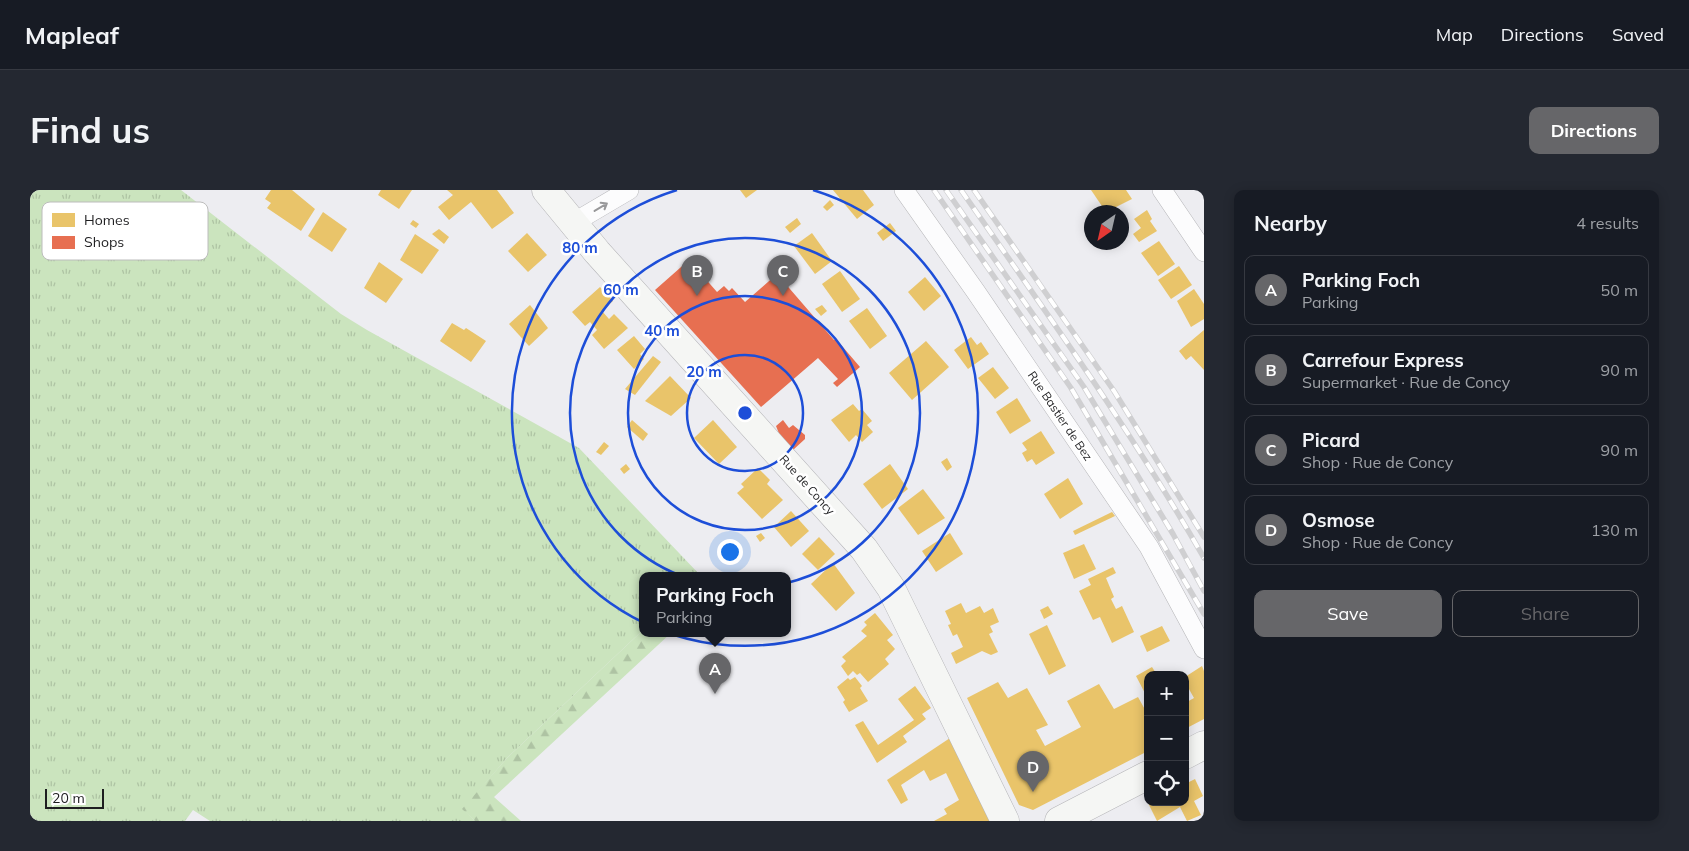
<!DOCTYPE html>
<meta charset="utf-8">
<style>
body{margin:0;font-family:Mulish,sans-serif;background:#242831;color:#f1f3f6}
.controls{position:absolute;right:15px;bottom:15px;display:grid;overflow:hidden;border-radius:10px;box-shadow:0 2px 12px #0003}
.controls button{width:45px;height:45px;display:grid;place-items:center;padding:0;border:0;border-bottom:1px solid #363941;background:#171b24;color:#f1f3f6;font:25px sans-serif}
.compass{position:absolute;left:1054px;top:15px;width:45px;height:45px;border-radius:50%;background:#171b24;box-shadow:0 2px 12px #0003;rotate:214deg}
.scale{position:absolute;left:15px;bottom:12px;width:59px;box-sizing:border-box;padding-left:5px;border:2px solid #1e1e20;border-top:0;font-size:14px;line-height:18px;white-space:nowrap;color:#1e1e20;-webkit-text-stroke:4px #fff;paint-order:stroke}
.you{position:absolute;left:699px;top:361px;width:18px;height:18px;margin:-12px;border:4px solid #fff;border-radius:50%;background:#1a73e8;box-shadow:0 0 0 8px #1a73e833}
.badge{display:grid;place-items:center;width:32px;height:32px;border-radius:50%;background:#666669;color:#fff;font-size:16px;font-weight:700}
.pin{position:absolute;translate:-50% -41px;filter:drop-shadow(0 1px 2px #0008)}
.pin::after{content:'';position:absolute;top:26px;width:18px;height:15px;background:inherit;clip-path:polygon(0 0,100% 0,50% 100%)}
.popup{position:absolute;left:609px;top:382px;width:152px;height:65px;box-sizing:border-box;display:grid;place-content:center;border-radius:10px;background:#171b24;filter:drop-shadow(0 1px 4px #0005);font-size:16px;white-space:nowrap;color:#9ea1a6}
.popup b{font-size:19px;color:#f1f3f6}
.popup::after{content:'';position:absolute;left:50%;top:100%;margin-left:-10px;border:10px solid transparent;border-top-color:#171b24}
.list{margin:0;padding:0;list-style:none}
h2{display:flex;justify-content:space-between;align-items:center;height:65px;margin:0;padding:0 20px;font-size:21px}
h2 small{font-size:16px;font-weight:400;color:#9ea1a6}
.list li{display:grid;grid-template-columns:32px 1fr auto;gap:15px;align-items:center;box-sizing:border-box;height:70px;margin:0 10px 10px;padding:0 10px;border:1px solid #363941;border-radius:10px}
.list b{display:block;font-size:19px;white-space:nowrap}
.list p{margin:0;font-size:16px;white-space:nowrap;color:#9ea1a6}
.list em{font-size:16px;font-style:normal;color:#9ea1a6}
.actions{display:flex;gap:10px;padding:15px 20px}
.actions a{flex:1;padding:11px 0;border:1px solid #666669;border-radius:10px;text-align:center;font-size:18px;color:#666669}
.actions .main{background:#666669;color:#fff}
.icon{flex:none;width:28px;height:28px;fill:none;stroke:currentColor;stroke-width:2;stroke-linecap:round;stroke-linejoin:round}
.map{position:relative;flex:none;width:1174px;height:631px;overflow:hidden;border-radius:10px}
header{display:flex;align-items:center;gap:30px;box-sizing:border-box;height:70px;padding:0 25px;background:#171b24;border-bottom:1px solid #363941}
header strong{font-size:24px}
nav{display:flex;gap:28px;margin-inline-start:auto;font-size:18px}
.intro{display:flex;align-items:center;justify-content:space-between;box-sizing:border-box;height:120px;padding:0 30px}
h1{margin:0;font-size:35px}
.button{padding:12px 22px;border-radius:10px;background:#666669;color:#fff;font-size:18px;font-weight:700}
main{display:flex;gap:30px;padding:0 30px}
aside{flex:1;background:#171b24;border-radius:10px;box-shadow:0 2px 12px #0003}
.map>svg:first-child{display:block}
</style>
<header>
<strong>Mapleaf</strong>
<nav><a>Map</a><a>Directions</a><a>Saved</a></nav>
</header>
<div class="intro"><h1>Find us</h1><a class="button">Directions</a></div>
<main>
<div class="map">
<svg width="1174" height="631" viewBox="0 0 1174 631">
<defs>
<pattern id="grass-tufts" width="24" height="20" patternUnits="userSpaceOnUse" patternTransform="scale(1.25)"><rect width="24" height="20" fill="#cbe4be"/><path d="M3 7l-1-3M5 7V3M7 7l1-3M15 17l-1-3M17 17v-4M19 17l1-3" fill="none" stroke="#aec3a3"/></pattern>
<pattern id="forest-firs" width="22" height="20" patternUnits="userSpaceOnUse" patternTransform="scale(1.25)"><rect width="22" height="20" fill="#cbe4be"/><path d="M5 1l3.5 6h-7zM16 11l3.5 6h-7z" fill="#aec3a3"/></pattern>
</defs>
<rect width="100%" height="100%" fill="#ededf1"/>
<!-- grass -->
<polygon fill="url(#grass-tufts)" points="0,0 151,0 311,124 337,140 549,258 670,385 612,385 612,441 477,568 433,619 445,631 180,631 163,620 155,631 0,631"/>
<!-- forest -->
<polygon fill="url(#forest-firs)" points="612,441 612,443 641,443 464,607 491,631 445,631 432,619 477,568"/>
<!-- homes -->
<g fill="#e9c46a">
<polygon points="241,0 262,0 285,19 271,41 237,18 241,13 235,9"/>
<polygon points="351,0 382,0 369,19 348,5"/>
<polygon points="417,0 467,0 484,23 462,39 441,12 419,30 408,17 423,5"/>
<polygon points="710,0 727,0 716,8"/>
<polygon points="803,0 833,0 844,15 827,29"/>
<polygon points="1061,0 1096,0 1102,9 1076,22"/>
<polygon points="800,10 804,15 797,21 793,17"/>
<polygon points="1117,20 1122,29 1120,31 1127,41 1109,52 1103,44 1111,38 1104,29"/>
<polygon points="293,22 317,39 302,62 278,46"/>
<polygon points="767,28 771,34 760,43 755,37"/>
<polygon points="383,30 389,34 386,38 380,34"/>
<polygon points="860,33 866,41 853,51 847,43"/>
<polygon points="409,39 419,47 414,54 402,44"/>
<polygon points="497,43 517,65 498,82 478,61"/>
<polygon points="782,43 802,71 785,84 764,56"/>
<polygon points="385,44 409,60 392,84 370,70"/>
<polygon points="1129,51 1145,74 1128,86 1111,63"/>
<polygon points="349,72 373,89 356,113 334,98"/>
<polygon points="1149,76 1162,95 1141,109 1128,90"/>
<polygon points="764,78 767,82 760,87 757,83"/>
<polygon points="810,81 830,109 812,122 792,94"/>
<polygon points="895,87 911,106 894,121 878,102"/>
<polygon points="570,97 583,111 572,121 579,129 584,124 598,138 574,159 562,145 567,140 560,132 555,136 542,122"/>
<polygon points="1164,99 1174,114 1174,129 1161,137 1147,111"/>
<polygon points="500,115 518,138 499,156 479,134"/>
<polygon points="792,115 797,121 791,126 785,119"/>
<polygon points="837,118 857,146 840,159 819,131"/>
<polygon points="422,133 434,140 436,138 456,151 441,172 410,151"/>
<polygon points="1174,140 1174,180 1161,166 1156,170 1149,161"/>
<polygon points="604,146 615,159 610,164 614,169 604,179 587,160"/>
<polygon points="941,147 947,155 951,152 959,164 938,179 924,160"/>
<polygon points="896,151 919,177 882,210 859,183"/>
<polygon points="623,166 631,172 605,205 595,199"/>
<polygon points="963,177 979,198 965,209 948,188"/>
<polygon points="640,186 661,208 641,226 615,211"/>
<polygon points="987,208 1001,231 980,244 966,222"/>
<polygon points="823,214 829,221 832,219 842,231 837,235 843,242 832,252 826,245 819,252 801,230"/>
<polygon points="602,230 618,244 613,251 597,237"/>
<polygon points="683,230 707,257 689,274 664,248"/>
<polygon points="1011,241 1025,263 1006,275 1002,269 997,272 992,263 997,260 992,253"/>
<polygon points="574,252 579,256 571,265 566,262"/>
<polygon points="917,268 922,277 917,281 911,272"/>
<polygon points="596,274 600,279 594,284 590,279"/>
<polygon points="860,274 878,299 852,319 833,294"/>
<polygon points="728,278 740,290 737,294 753,310 732,329 707,303 714,297 711,294"/>
<polygon points="1038,288 1053,314 1030,329 1014,304"/>
<polygon points="893,299 915,328 888,345 868,318"/>
<polygon points="761,321 779,341 761,357 744,337"/>
<polygon points="1082,322 1085,326 1045,345 1043,341"/>
<polygon points="731,343 735,348 730,352 726,346"/>
<polygon points="920,343 933,364 906,382 892,361"/>
<polygon points="789,347 805,364 788,380 772,364"/>
<polygon points="1054,354 1066,379 1044,389 1033,363"/>
<polygon points="803,373 825,403 806,421 781,394"/>
<polygon points="1083,377 1086,383 1076,388 1084,407 1081,409 1086,419 1092,416 1104,442 1082,453 1070,427 1063,430 1049,401 1061,395 1058,389"/>
<polygon points="931,413 936,423 950,416 954,423 963,418 969,432 960,436 963,442 959,444 968,462 961,465 952,461 926,474 921,463 933,457 927,444 923,446 918,435 921,434 915,421"/>
<polygon points="1018,416 1023,424 1014,429 1010,420"/>
<polygon points="845,423 863,445 857,450 865,459 855,469 859,474 838,492 830,483 827,485 823,481 818,486 811,476 816,471 812,467 837,446 831,441 837,435 834,432"/>
<polygon points="1017,435 1036,476 1019,485 999,444"/>
<polygon points="1132,436 1140,451 1117,462 1110,446"/>
<polygon points="1172,476 1174,481 1174,529 1155,539 1155,513 1164,508 1155,492 1155,487"/>
<polygon points="1122,477 1127,485 1118,485 1118,509 1106,486"/>
<polygon points="825,487 832,496 830,498 838,511 819,522 813,512 815,510 807,497 818,488 820,490"/>
<polygon points="968,492 978,508 997,498 1018,535 1006,540 1015,556 1051,537 1037,511 1069,494 1084,519 1108,507 1118,525 1118,561 1003,620 989,615 937,508"/>
<polygon points="885,496 901,518 892,524 896,529 873,546 877,552 847,573 825,535 833,531 848,555 884,530 868,509"/>
<polygon points="923,546 961,631 904,631 917,624 914,619 929,610 916,583 900,591 894,580 871,595 878,610 871,614 857,590"/>
<polygon points="1165,589 1173,606 1164,611 1171,625 1157,631 1150,617 1127,631 1118,613 1155,612 1155,594"/>
</g>
<!-- shops -->
<g fill="#e76f51">
<polygon points="659,70 687,102 694,96 699,101 702,98 715,112 747,84 804,150 806,149 830,177 807,197 803,193 808,189 788,168 731,217 625,100"/>
<polygon points="753,230 759,238 763,235 775,245 775,249 763,260 750,246 746,236"/>
</g>
<g fill="none" stroke-linecap="round" stroke-linejoin="round">
<!-- street casing -->
<g stroke="#b4b4b7" stroke-width="20">
<g id="street">
<polyline points="874,0 946,102 1119,357 1174,459"/>
<polyline points="1132,0 1174,62"/>
<polyline points="543,33 599,0"/>
</g>
</g>
<!-- secondary casing -->
<g stroke="#b4b4b7" stroke-width="29">
<g id="secondary">
<polyline points="516,0 567,62 834,359 861,398 975,631"/>
<polyline points="1155,565 1174,555"/>
<polyline points="1029,631 1118,585"/>
</g>
</g>
<!-- street -->
<use href="#street" stroke="#fcfcfd" stroke-width="19"/>
<!-- secondary -->
<use href="#secondary" stroke="#f5f6f4" stroke-width="28"/>
<!-- rail casing -->
<g stroke="#cfcfd1" stroke-width="5.5">
<g id="rail">
<polyline points="904,0 1041,198 1174,424"/>
<polyline points="916,0 1054,197 1143,344 1174,401"/>
<path d="M931,0C1015,121 1101,240 1174,368"/>
<polyline points="944,0 1084,201 1174,347"/>
</g>
</g>
<!-- rail -->
<use href="#rail" stroke="#fff" stroke-width="4" stroke-dasharray="11" stroke-linecap="butt"/>
</g>
<!-- one-way arrows -->
<defs><path id="oneway-shaft" d="M-6 0H5M1.5-3L5.5 0L1.5 3" fill="none" stroke-width="1.6" stroke-linecap="round" stroke-linejoin="round" transform="scale(1.25)"/></defs>
<use stroke="#98989a" href="#oneway-shaft" transform="translate(571 17) rotate(-31)"/>
<!-- distance rings -->
<g fill="none" stroke="#1d4ed8" stroke-width="2.5">
<circle cx="715" cy="223" r="58"/>
<circle cx="715" cy="223" r="117"/>
<circle cx="715" cy="223" r="175"/>
<path d="M783 0A233 233 0 1 1 647 0"/>
</g>
<g text-anchor="middle" stroke-width="5" stroke-linejoin="round" paint-order="stroke">
<!-- street labels -->
<g font-size="12" fill="#1e1e20" stroke="#fff">
<text transform="translate(1030 226) rotate(56)" y="4">Rue Bastier de Bez</text>
<text transform="translate(777 295) rotate(48)" y="4">Rue de Concy</text>
</g>
</g>
<!-- legend -->
<rect x="12" y="12" width="166" height="58" rx="8" fill="#fff" stroke="#bcbcbc" stroke-width="1"/>
<rect x="22" y="23" width="23" height="14" fill="#e9c46a"/>
<rect x="22" y="46" width="23" height="13" fill="#e76f51"/>
<g font-size="14" fill="#1e1e20">
<text x="54" y="35">Homes</text>
<text x="54" y="57">Shops</text>
</g>
<circle cx="715" cy="223" r="8" fill="#1d4ed8" stroke="#fff" stroke-width="2.5"/>
<g font-size="15" text-anchor="middle" font-weight="bold" fill="#1d4ed8" stroke="#fff" stroke-width="5" stroke-linejoin="round" paint-order="stroke">
<text x="550" y="63">80 m</text>
<text x="591" y="105">60 m</text>
<text x="632" y="146">40 m</text>
<text x="674" y="187">20 m</text>
</g>
</svg>
<div class="controls">
<button>+</button>
<button>−</button>
<button><svg class="icon" aria-label="locate" viewBox="0 0 24 24"><circle cx="12" cy="12" r="6"/><path d="M12 2v4M12 18v4M2 12h4M18 12h4"/></svg></button>
</div>
<svg class="compass" viewBox="-18 -18 36 36"><path d="M0-13l5 13h-10z" fill="#e53935"/><path d="M0 13l5-13h-10z" fill="#9ea1a6"/></svg>
<div class="scale">20 m</div>
<div class="you"></div>
<div class="pin badge" style="left:685px;top:504px">A</div>
<div class="popup"><b>Parking Foch</b>Parking</div>
<div class="pin badge" style="left:667px;top:106px">B</div>
<div class="pin badge" style="left:753px;top:106px">C</div>
<div class="pin badge" style="left:1003px;top:602px">D</div>
</div>
<aside>
<h2>Nearby<small>4 results</small></h2>
<ul class="list">
<li><span class="badge">A</span><div><b>Parking Foch</b><p>Parking</p></div><em>50 m</em></li>
<li><span class="badge">B</span><div><b>Carrefour Express</b><p>Supermarket · Rue de Concy</p></div><em>90 m</em></li>
<li><span class="badge">C</span><div><b>Picard</b><p>Shop · Rue de Concy</p></div><em>90 m</em></li>
<li><span class="badge">D</span><div><b>Osmose</b><p>Shop · Rue de Concy</p></div><em>130 m</em></li>
</ul>
<div class="actions"><a class="main">Save</a><a>Share</a></div>
</aside>
</main>
